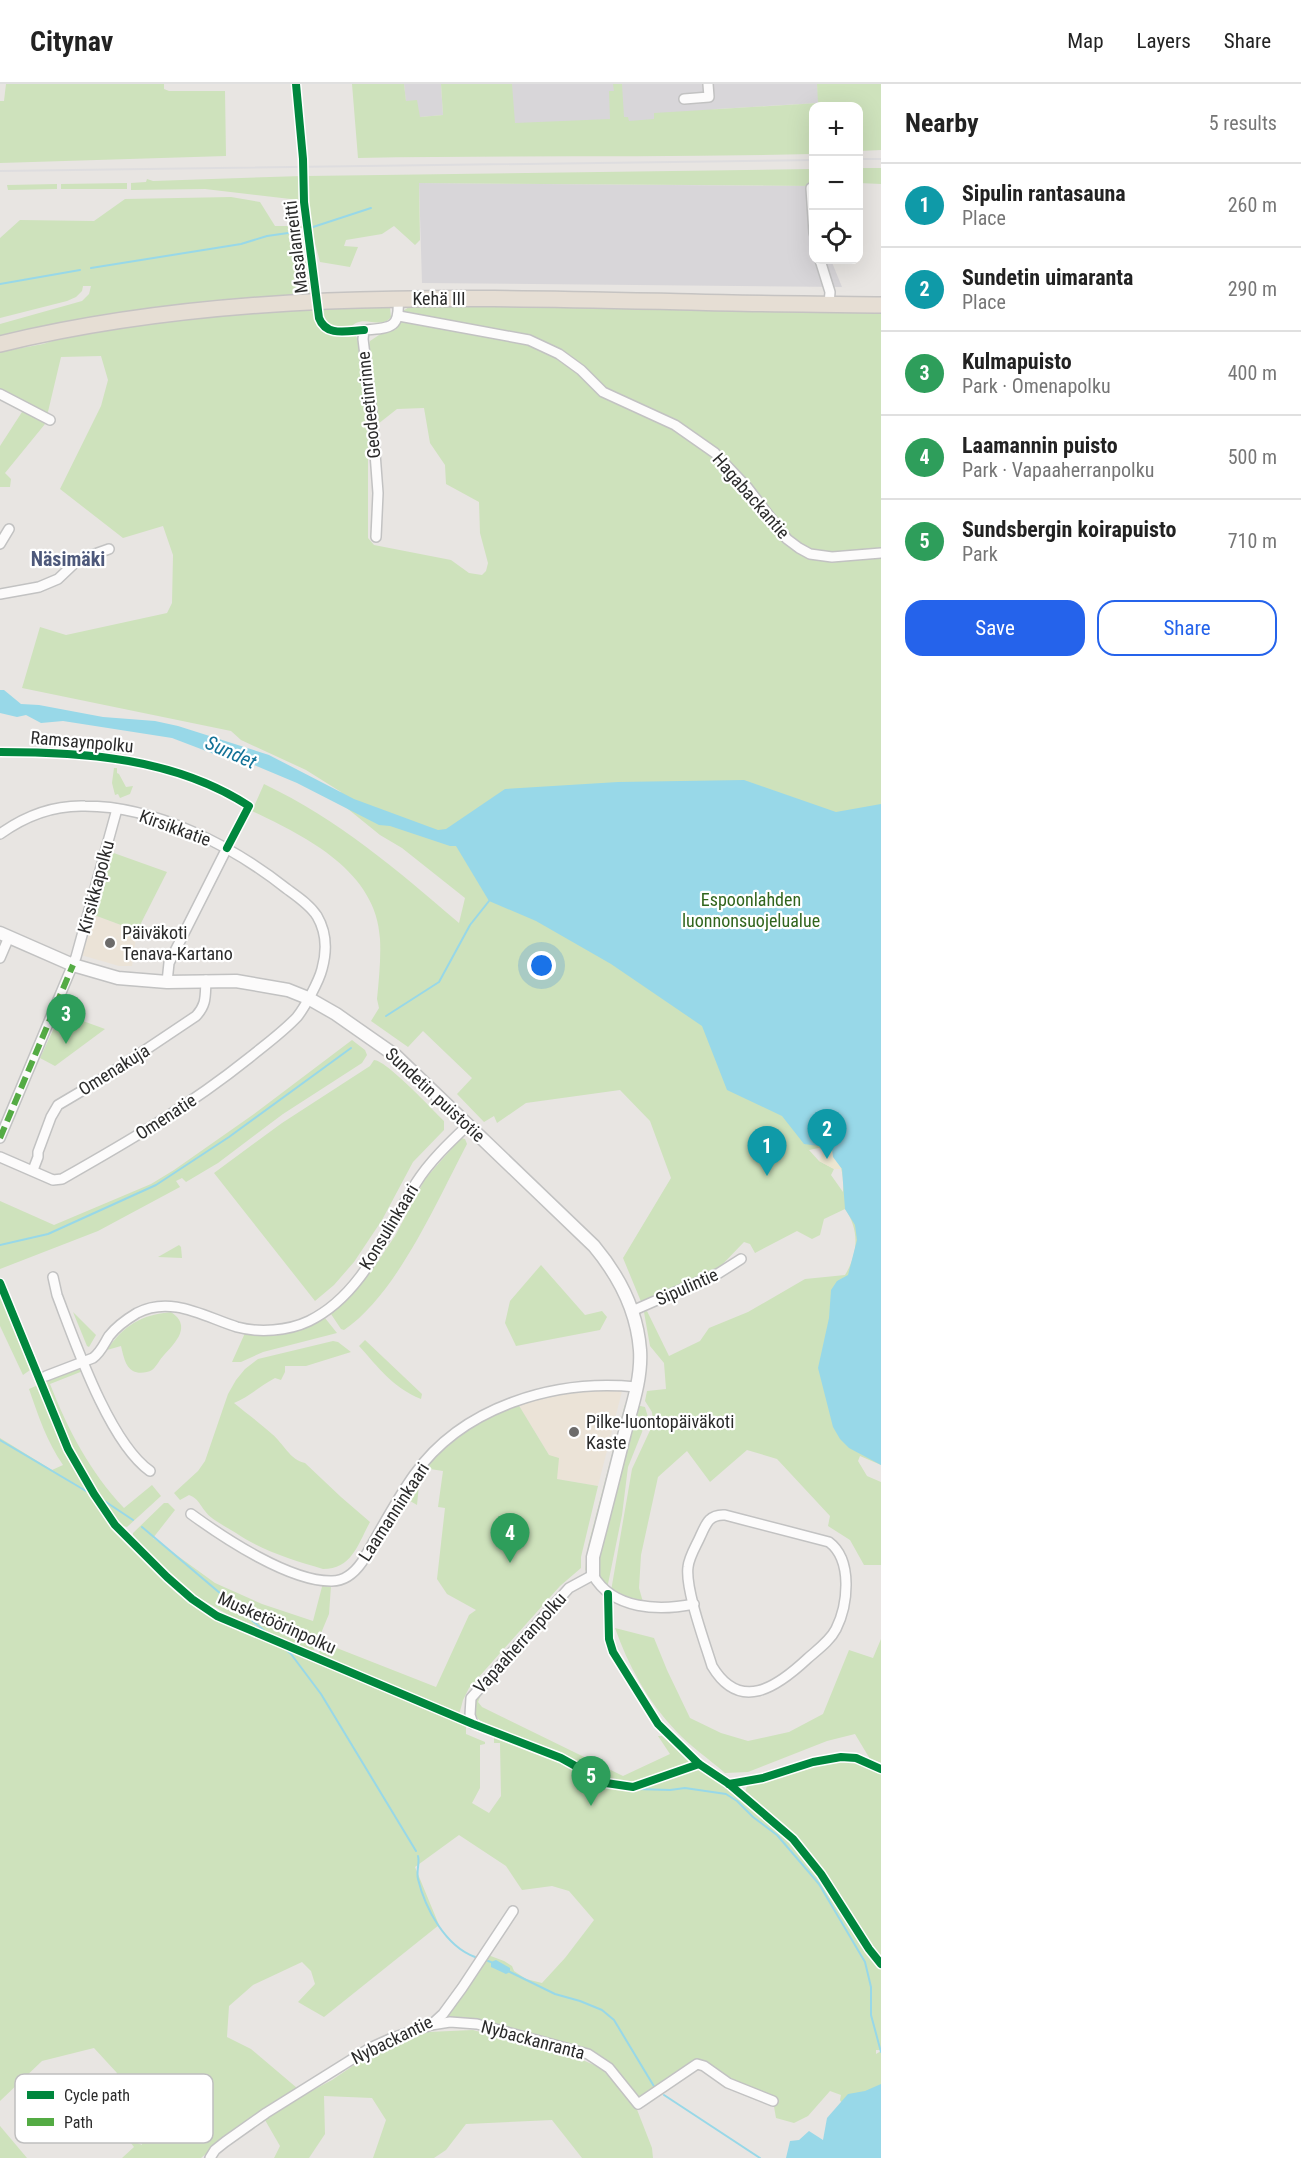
<!DOCTYPE html>
<meta charset="utf-8">
<style>
body{margin:0;font-family:"Roboto Condensed",sans-serif;background:#f2f2f2;color:#222}
.controls{position:absolute;right:18px;top:18px;display:grid;overflow:hidden;border-radius:12px;box-shadow:0 6px 24px #0002}
.controls button{width:54px;height:54px;display:grid;place-items:center;padding:0;border:0;border-bottom:2px solid #e0e0e0;background:#fff;color:#222;font:30px sans-serif}
.you{position:absolute;left:542px;top:882px;width:21px;height:21px;margin:-15px;border:4px solid #fff;border-radius:50%;background:#1a73e8;box-shadow:0 0 0 9px #1a73e833}
.badge{display:grid;place-items:center;width:39px;height:39px;border-radius:50%;background:#2563eb;color:#fff;font-size:20px;font-weight:700}
.pin{position:absolute;translate:-50% -50px;filter:drop-shadow(0 2px 3px #0008)}
.pin::after{content:'';position:absolute;top:32px;width:21px;height:18px;background:inherit;clip-path:polygon(0 0,100% 0,50% 100%)}
.list{margin:0;padding:0;list-style:none}
h2{display:flex;justify-content:space-between;align-items:center;height:78px;margin:0;padding:0 24px;font-size:26px}
h2 small{font-size:20px;font-weight:400;color:#767676}
.list li{display:grid;grid-template-columns:39px 1fr auto;gap:18px;align-items:center;box-sizing:border-box;height:84px;padding:0 24px;border-top:2px solid #e0e0e0}
.list b{display:block;font-size:22px;white-space:nowrap}
.list p{margin:0;font-size:20px;white-space:nowrap;color:#767676}
.list em{font-size:20px;font-style:normal;color:#767676}
.actions{display:flex;gap:12px;padding:18px 24px}
.actions a{flex:1;padding:14px 0;border:2px solid #2563eb;border-radius:18px;text-align:center;font-size:21px;color:#2563eb}
.actions .main{background:#2563eb;color:#fff}
.icon{flex:none;width:33px;height:33px;fill:none;stroke:currentColor;stroke-width:2;stroke-linecap:round;stroke-linejoin:round}
.map{position:relative;flex:none;width:881px;height:2074px;overflow:hidden}
header{display:flex;align-items:center;gap:36px;box-sizing:border-box;height:84px;padding:0 30px;background:#fff;border-bottom:2px solid #e0e0e0}
header strong{font-size:28px}
nav{display:flex;gap:33px;margin-inline-start:auto;font-size:21px}
main{display:flex}
aside{flex:1;background:#fff}
.map>svg:first-child{display:block}
</style>
<header>
<strong>Citynav</strong>
<nav><a>Map</a><a>Layers</a><a>Share</a></nav>
</header>
<main>
<div class="map">
<svg width="881" height="2074" viewBox="0 0 881 2074">
<rect width="100%" height="100%" fill="#e8e5e2"/>
<!-- industrial -->
<g fill="#d8d6d9">
<polygon points="404,0 441,0 443,31 420,33 406,18"/>
<polygon points="505,0 817,0 819,19 717,25 510,63"/>
<polygon points="419,99 813,102 814,176 831,176 842,203 422,199"/>
</g>
<!-- education -->
<g fill="#ebe3d7">
<polygon points="94,831 137,847 132,882 119,882 81,871"/>
<polygon points="574,1307 622,1307 598,1402 557,1395 549,1371 518,1320"/>
</g>
<!-- green -->
<g fill="#cee2bc" fill-rule="evenodd">
<polygon points="6,0 164,0 164,5 169,7 225,7 226,72 0,79 0,17 4,17"/>
<path d="M352,0H404L406,17L417,16L420,33L443,31L441,0H512L515,39L610,35L609,7H614L613,0H622L624,33H628L629,37L654,35V29L818,19L817,0H881V66L859,67L858,22H814L813,70C662,74 510,71 358,74Z"/>
<polygon points="859,84 881,84 881,100 859,99"/>
<polygon points="813,85 814,102 419,99 420,156 415,161 394,142 382,150 346,156 344,162 358,163 350,183 320,178 310,140 307,92"/>
<polygon points="302,92 303,113 299,116 205,105 131,106 131,99 146,98 147,95 153,97"/>
<polygon points="127,99 127,105 61,105 61,100"/>
<polygon points="57,100 57,105 8,106 7,101"/>
<polygon points="231,113 260,118 275,142 303,142 313,210 228,215 155,223 0,252 0,240 82,217 89,210 91,202 83,202 82,207 76,213 67,217 0,234 0,154 20,136 94,137 125,115"/>
<path d="M385,221L390,224L391,233C382,245 367,233 356,239C353,240 351,244 348,245C330,250 322,243 320,225Z"/>
<path d="M412,221L881,229V1381L860,1372L858,1377L867,1392L881,1398V1481H864L850,1456L828,1442L830,1432L777,1375L747,1366L710,1398L687,1367L658,1393L641,1471L639,1504L643,1518L611,1507L632,1385L653,1340L652,1328L645,1317L647,1307L666,1305L664,1279L650,1262L644,1228L647,1227L669,1272L700,1257L709,1244L748,1228L805,1195L845,1191C858,1170 860,1146 845,1125L824,1135L820,1151L812,1155L797,1147L755,1169L750,1160L744,1158L717,1186L642,1220L623,1174L671,1094L650,1037L620,1006L526,1019L497,1039L494,1032L484,1038L457,1010L472,994L423,947L408,963L371,937L379,924L377,915C379,895 381,874 380,855C377,787 305,752 252,727L264,700C339,736 396,785 459,839L465,814L402,764L380,751L343,721L341,708L306,686L241,656L231,647L22,604L40,543L66,551L167,529L172,519L173,471L163,442L123,454L60,405L101,322L108,296L101,272L61,273L47,332L0,305V268L43,260L65,253L179,236L314,224C316,251 331,251 354,250L358,255L368,332V454L374,461L451,476L469,489L482,491L486,487L488,479L480,449L479,418L446,400L445,381L430,359L424,324L397,325L378,340L367,270L370,257L382,249L395,246L406,231L403,227ZM819,1064C841,1072 844,1086 843,1108L831,1091L834,1085L819,1077L809,1066Z"/>
<polygon points="22,328 34,332 45,340 5,389 11,395 10,403 0,403 0,362"/>
<polygon points="114,684 117,684 117,689 119,690 126,703 133,702 130,710 120,714 118,710 115,711 112,699"/>
<polygon points="111,768 167,788 137,847 94,831"/>
<polygon points="61,929 105,945 55,982 40,974"/>
<polygon points="352,956 365,966 367,971 362,979 283,1030 218,1079 186,1098 182,1094 176,1097 180,1103 98,1147 0,1185 0,1117 54,1141 151,1100 174,1086 254,1030"/>
<path d="M374,976C386,976 432,1025 444,1037V1046L413,1078L382,1136L354,1178L334,1201L315,1217L214,1089L282,1039L370,982Z"/>
<path d="M461,1054L465,1055L467,1060C437,1117 397,1210 344,1246L341,1245L331,1230L332,1227L347,1214L372,1186L395,1152L425,1095Z"/>
<polygon points="179,1161 181,1163 182,1174 158,1173"/>
<polygon points="541,1181 585,1231 602,1227 607,1233 600,1246 516,1262 505,1239 510,1217"/>
<polygon points="0,1211 30,1283 30,1286 23,1291 0,1242"/>
<polygon points="73,1228 96,1251 89,1263 87,1262"/>
<path d="M171,1228C192,1242 176,1258 164,1271C160,1275 156,1283 152,1286C147,1289 138,1290 133,1287C125,1283 123,1270 121,1262L107,1266C124,1241 141,1231 171,1228Z"/>
<path d="M325,1234L337,1249L263,1268L241,1278H232L245,1249C274,1256 300,1249 325,1234Z"/>
<path d="M365,1256L422,1310L421,1315C392,1303 379,1284 359,1262Z"/>
<path d="M333,1257L338,1258L351,1268L306,1282H285V1288L281,1296L275,1294C260,1302 249,1313 234,1319C246,1329 260,1339 272,1350C283,1359 290,1376 305,1379L341,1413L370,1438C358,1460 352,1485 323,1485C293,1476 262,1467 236,1449C227,1443 211,1436 205,1427C199,1420 199,1415 189,1411L180,1416L174,1409L198,1387L205,1377L228,1310L236,1296L245,1285L258,1275Z"/>
<path d="M78,1285L83,1287L50,1300C68,1346 90,1388 124,1424L152,1401L161,1412L127,1443L123,1442C85,1397 68,1354 45,1300L47,1297Z"/>
<path d="M38,1301L72,1380L89,1412L113,1444L174,1507L194,1522L235,1543L466,1640V1650L485,1658V1660L480,1661V1704L472,1719L489,1729L501,1712L500,1659H494V1652L569,1682L577,1689L574,1695L575,1699L585,1704L589,1693L611,1703L630,1706L699,1685L728,1702L801,1767L814,1784L861,1861L881,1885V1966H876V1970L881,1967V2056L867,2065L840,2016L841,2011L830,2007L808,2032L794,2039L776,2034L773,2017L704,1982L639,2015L590,1969L443,1937L488,1871L504,1877L512,1882L514,1887L526,1895L542,1899L565,1874L594,1836L569,1807L552,1802L522,1806L506,1782L459,1751L415,1783L439,1841L324,1933L298,1918L315,1900L311,1887L302,1878L253,1901L229,1922L227,1953L251,1965L297,2004L223,2055L201,2074H122L134,2063L127,2054L142,2061L138,2047L115,2011L117,1989L94,1964L42,1977L0,2017V1354L52,1386L63,1381C47,1358 38,1331 29,1305Z"/>
<polygon points="628,1319 588,1483 585,1487 588,1462 625,1320"/>
<path d="M518,1320L549,1371L559,1374L557,1395L598,1402L581,1473V1484L560,1502L469,1604L463,1616L459,1631H457L323,1575L319,1568L324,1559L436,1603L469,1531L476,1526L447,1510L437,1495L445,1424L438,1423L443,1387L430,1385L428,1380C455,1354 483,1333 518,1320Z"/>
<polygon points="636,1321 645,1323 648,1333 628,1383 622,1431 608,1500 606,1503 597,1490 595,1483"/>
<polygon points="420,1391 417,1421 405,1414"/>
<polygon points="164,1419 168,1419 175,1426 153,1454 215,1499 262,1520 313,1537 323,1499 331,1502 329,1530 314,1566 310,1566 227,1530 189,1508 167,1488 133,1451 133,1449"/>
<path d="M615,1544L654,1554L667,1586L690,1634L721,1649L748,1657L789,1648L823,1630L849,1566L873,1574L881,1555V1679L870,1675L855,1650L827,1657L748,1688L725,1689C709,1675 690,1662 676,1647C648,1618 628,1581 615,1544Z"/>
<path d="M483,1606L478,1618L482,1623L623,1692L670,1670L658,1652H662L688,1675L689,1679L687,1682L632,1700C606,1703 582,1679 559,1670C536,1661 512,1654 488,1645L490,1642C469,1632 469,1623 483,1606Z"/>
<polygon points="837,1677 859,1678 881,1687 881,1876 869,1863 815,1776 800,1759 745,1708 747,1702 772,1696 800,1685"/>
<polygon points="473,1946 578,1974 601,1984 636,2023 652,2064 653,2074 582,2074 552,2036 466,2040 446,2066 434,2074 373,2074 386,2036 372,2014 324,2012 325,2050 309,2074 274,2074 280,2062 265,2036 302,2012 332,1996 366,1973 428,1948"/>
<polygon points="0,2042 27,2074 0,2074"/>
</g>
<!-- sand -->
<polygon fill="#ece6d0" points="826,1061 833,1062 833,1073 842,1085 834,1085 819,1077"/>
<!-- water -->
<g fill="#98d8e8">
<polygon points="0,606 4,606 21,620 39,621 103,633 155,637 178,642 269,671 354,715 438,746 446,745 505,705 618,698 744,696 836,728 881,720 881,1381 849,1364 840,1355 833,1343 818,1284 829,1234 831,1206 837,1197 848,1191 857,1156 855,1141 845,1125 842,1085 833,1073 831,1058 819,1062 804,1060 782,1032 727,1006 702,942 611,880 536,837 489,817 456,762 450,762 390,742 379,741 297,699 254,681 214,670 172,654 63,637 41,639 26,631 17,633 0,629"/>
<polygon points="496,1876 510,1884 510,1888 506,1890 491,1883 491,1878"/>
<polygon points="881,2000 881,2074 786,2074 790,2057 799,2056 809,2047 823,2056 827,2034 848,2010 865,2007"/>
</g>
<g fill="none" stroke-linecap="round" stroke-linejoin="round">
<!-- stream -->
<g stroke="#98d8e8" stroke-width="2">
<polyline points="313,143 371,124"/>
<polyline points="91,184 241,160 267,152 302,147"/>
<polyline points="0,200 80,186"/>
<polyline points="386,932 439,898 470,841 489,817"/>
<polyline points="0,1161 48,1150 156,1101 229,1053 351,964"/>
<polyline points="0,1356 86,1407"/>
<polyline points="103,1416 133,1436"/>
<polyline points="142,1443 267,1549"/>
<polyline points="284,1564 291,1570 321,1610 416,1767"/>
<polyline points="635,1705 670,1706 685,1704 726,1710 737,1717 753,1733 777,1751 819,1800 865,1878 871,1903 871,1931 881,1968"/>
<path d="M418,1772C420,1779 416,1787 418,1795C425,1824 445,1862 475,1873"/>
<polyline points="488,1877 491,1878"/>
<polyline points="510,1888 555,1910 580,1917 602,1926 614,1936 655,2004"/>
<polyline points="664,2011 760,2074"/>
</g>
<!-- minor casing -->
<g stroke="#c2c2c2" stroke-width="12">
<g id="minor">
<polyline points="684,15 709,13 708,0"/>
<polyline points="811,104 814,149"/>
<polyline points="820,176 830,208 829,220"/>
<polyline points="399,232 529,256 559,270 581,286 603,308 675,341 715,369 747,403 787,455 799,464 810,470 832,473 881,469"/>
<polyline points="0,310 50,336"/>
<path d="M376,453L378,409L372,329L363,255L364,246C392,244 400,244 398,215"/>
<polyline points="0,460 9,445"/>
<polyline points="0,510 39,503 58,495 78,476 109,465"/>
<path d="M0,750C25,732 53,721 85,722C155,722 233,762 287,805C298,813 310,821 317,832C327,849 327,867 322,885C319,897 305,923 297,933C283,948 265,961 249,974C189,1022 129,1057 62,1095L53,1096L0,1073"/>
<polyline points="0,874 9,853"/>
<polyline points="167,898 169,879 227,764"/>
<polyline points="0,1054 76,873 117,725"/>
<path d="M33,1086L38,1073V1068L51,1033L58,1021L102,995L196,932C207,920 205,912 206,896"/>
<path d="M53,1193L57,1211C75,1258 109,1358 150,1387"/>
<polyline points="632,1227 719,1189 741,1175"/>
<path d="M46,1292L93,1274C101,1268 104,1260 109,1252C116,1243 127,1235 137,1229C171,1211 205,1233 237,1243C259,1249 288,1247 309,1237C364,1210 386,1147 416,1099C429,1078 450,1058 468,1041"/>
<path d="M191,1430C224,1454 290,1498 332,1497C345,1497 355,1488 362,1478C379,1449 395,1418 414,1391C463,1322 555,1295 636,1303"/>
<path d="M725,1431L829,1458C853,1476 848,1521 836,1545C830,1557 817,1566 807,1575C777,1603 740,1629 712,1582C705,1559 685,1505 688,1483C689,1473 696,1462 700,1453C706,1440 709,1430 725,1431Z"/>
<path d="M473,1640L470,1631L471,1614L569,1504L593,1491C613,1526 659,1527 694,1520"/>
<polyline points="431,1941 450,1938 477,1940 588,1970 609,1984 638,2020 697,1980 704,1982 728,1999 773,2017"/>
<polyline points="210,2074 215,2066 225,2058 266,2029 370,1964 392,1954 431,1941 443,1930 462,1904 513,1827"/>
</g>
</g>
<!-- tertiary casing -->
<g stroke="#c2c2c2" stroke-width="15">
<path id="tertiary" d="M0,849L73,881L118,894L167,898L236,897L288,906L308,914L336,930L396,972L594,1162C619,1192 637,1226 640,1266C642,1295 631,1325 624,1352C614,1392 604,1432 593,1473V1491"/>
</g>
<!-- trunk casing -->
<g stroke="#c5c3c2" stroke-width="18">
<path id="trunk" d="M0,260C225,205 460,213 691,218C754,220 818,220 881,221"/>
</g>
<!-- minor -->
<use href="#minor" stroke="#fcfbfb" stroke-width="9"/>
<!-- tertiary -->
<use href="#tertiary" stroke="#fcfbfb" stroke-width="12"/>
<!-- trunk -->
<use href="#trunk" stroke="#e6ded4" stroke-width="15"/>
<!-- rail -->
<g stroke="#dedddf" stroke-width="2">
<polyline points="858,75 881,75"/>
<polyline points="0,87 814,76"/>
</g>
<!-- quiet -->
<polyline stroke="#54ab44" stroke-width="6" stroke-dasharray="12 6" stroke-linecap="butt" points="0,1054 73,881"/>
<!-- cycleway casing -->
<g stroke="#fff" stroke-width="11">
<g id="cycleway">
<path d="M296,0L303,75L304,118L319,234C326,253 347,247 364,246"/>
<path d="M0,668C85,668 175,674 249,722L227,764"/>
<polyline points="0,1199 68,1365 94,1410 115,1441 167,1493 192,1515 217,1532 473,1640 561,1674 606,1699 633,1703 699,1680"/>
<polyline points="608,1510 609,1555 613,1568 658,1640 699,1680 729,1700 793,1755 821,1790 869,1865 881,1880"/>
<polyline points="729,1700 763,1694 813,1678 841,1673 856,1674 881,1685"/>
</g>
</g>
<!-- cycleway -->
<use href="#cycleway" stroke="#00873e" stroke-width="8"/>
</g>
<!-- markers -->
<g fill="#6d6c6b" stroke="#fff" stroke-width="2">
<circle cx="110" cy="859" r="6"/>
<circle cx="574" cy="1348" r="6"/>
</g>
<g text-anchor="middle" stroke-width="4.5" stroke-linejoin="round" paint-order="stroke">
<!-- street labels -->
<g font-size="18" fill="#2b2b2b" stroke="#fff">
<text transform="translate(296 163) rotate(-97)" y="6">Masalanreitti</text>
<text x="439" y="221">Kehä III</text>
<text transform="translate(369 321) rotate(-96)" y="6">Geodeetinrinne</text>
<text transform="translate(751 412) rotate(49)" y="6">Hagabackantie</text>
<text transform="translate(82 658) rotate(5)" y="6">Ramsaynpolku</text>
<text transform="translate(175 744) rotate(20)" y="6">Kirsikkatie</text>
<text transform="translate(96 803) rotate(-75)" y="6">Kirsikkapolku</text>
<text transform="translate(114 986) rotate(-32)" y="6">Omenakuja</text>
<text transform="translate(435 1011) rotate(43)" y="6">Sundetin puistotie</text>
<text transform="translate(166 1033) rotate(-33)" y="6">Omenatie</text>
<text transform="translate(389 1143) rotate(-59)" y="6">Konsulinkaari</text>
<text transform="translate(687 1203) rotate(-24)" y="6">Sipulintie</text>
<text transform="translate(394 1428) rotate(-57)" y="6">Laamanninkaari</text>
<text transform="translate(277 1539) rotate(24)" y="6">Musketöörinpolku</text>
<text transform="translate(520 1559) rotate(-48)" y="6">Vapaaherranpolku</text>
<text transform="translate(392 1956) rotate(-26)" y="6">Nybackantie</text>
<text transform="translate(533 1956) rotate(15)" y="6">Nybackanranta</text>
</g>
<!-- park labels -->
<g font-size="18" fill="#31651d" stroke="#fff">
<text x="751" y="822">Espoonlahden<tspan x="751" dy="21">luonnonsuojelualue</tspan></text>
</g>
<!-- poi labels -->
<g font-size="18" fill="#2b2b2b" stroke="#fff" text-anchor="start">
<text x="122" y="855">Päiväkoti<tspan x="122" dy="21">Tenava-Kartano</tspan></text>
<text x="586" y="1344">Pilke-luontopäiväkoti<tspan x="586" dy="21">Kaste</tspan></text>
</g>
<!-- neighbourhood labels -->
<g font-size="20" font-weight="bold" fill="#4d587a" stroke="#fff">
<text x="68" y="482">Näsimäki</text>
</g>
<!-- water labels -->
<g font-size="20" font-style="italic" fill="#137297" stroke="#fff">
<text transform="translate(231 668) rotate(24)" y="7">Sundet</text>
</g>
</g>
<!-- legend -->
<rect x="15" y="1990" width="198" height="69" rx="9" fill="#fff" stroke="#bfbfbf" stroke-width="1.5"/>
<rect x="27" y="2007" width="27" height="8" fill="#00873e"/>
<rect x="27" y="2034" width="27" height="8" fill="#54ab44"/>
<g font-size="16" fill="#2b2b2b">
<text x="64" y="2017">Cycle path</text>
<text x="64" y="2044">Path</text>
</g>
</svg>
<div class="controls">
<button>+</button>
<button>−</button>
<button><svg class="icon" aria-label="locate" viewBox="0 0 24 24"><circle cx="12" cy="12" r="6"/><path d="M12 2v4M12 18v4M2 12h4M18 12h4"/></svg></button>
</div>
<div class="you"></div>
<div class="pin badge" style="left:767px;top:1092px;background:#0f9aa8">1</div>
<div class="pin badge" style="left:827px;top:1075px;background:#0f9aa8">2</div>
<div class="pin badge" style="left:66px;top:960px;background:#2e9e5b">3</div>
<div class="pin badge" style="left:510px;top:1479px;background:#2e9e5b">4</div>
<div class="pin badge" style="left:591px;top:1722px;background:#2e9e5b">5</div>
</div>
<aside>
<h2>Nearby<small>5 results</small></h2>
<ul class="list">
<li><span class="badge" style="background:#0f9aa8">1</span><div><b>Sipulin rantasauna</b><p>Place</p></div><em>260 m</em></li>
<li><span class="badge" style="background:#0f9aa8">2</span><div><b>Sundetin uimaranta</b><p>Place</p></div><em>290 m</em></li>
<li><span class="badge" style="background:#2e9e5b">3</span><div><b>Kulmapuisto</b><p>Park · Omenapolku</p></div><em>400 m</em></li>
<li><span class="badge" style="background:#2e9e5b">4</span><div><b>Laamannin puisto</b><p>Park · Vapaaherranpolku</p></div><em>500 m</em></li>
<li><span class="badge" style="background:#2e9e5b">5</span><div><b>Sundsbergin koirapuisto</b><p>Park</p></div><em>710 m</em></li>
</ul>
<div class="actions"><a class="main">Save</a><a>Share</a></div>
</aside>
</main>
